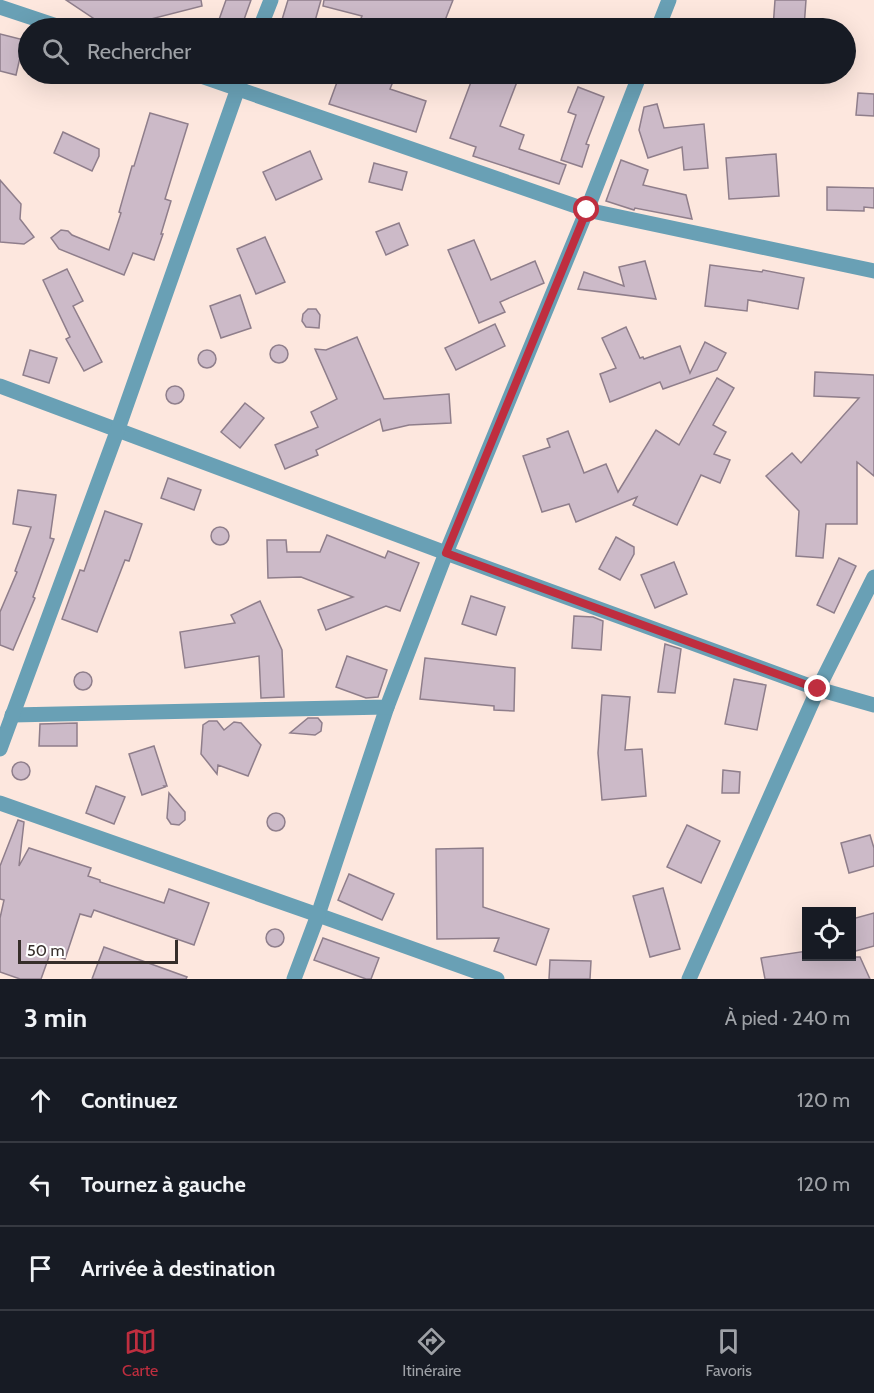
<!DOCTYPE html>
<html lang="fr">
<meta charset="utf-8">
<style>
body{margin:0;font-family:Cabin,sans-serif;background:#242831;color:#f1f3f6}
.controls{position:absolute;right:18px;bottom:18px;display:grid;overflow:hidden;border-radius:0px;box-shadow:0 6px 24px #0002}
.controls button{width:54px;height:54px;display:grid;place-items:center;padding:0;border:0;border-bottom:2px solid #363941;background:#171b24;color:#f1f3f6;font:30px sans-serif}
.scale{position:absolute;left:18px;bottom:15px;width:160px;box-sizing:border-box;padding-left:6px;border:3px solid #362e2a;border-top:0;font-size:16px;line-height:21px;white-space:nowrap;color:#362e2a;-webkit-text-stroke:4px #fff;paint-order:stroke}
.stop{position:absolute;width:18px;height:18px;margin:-14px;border:4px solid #bf2e3f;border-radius:50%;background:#fff}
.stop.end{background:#bf2e3f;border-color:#fff;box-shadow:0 2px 6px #0008}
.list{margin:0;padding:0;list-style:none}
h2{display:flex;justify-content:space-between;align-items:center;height:78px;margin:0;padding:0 24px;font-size:26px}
h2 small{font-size:20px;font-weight:400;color:#9ea1a6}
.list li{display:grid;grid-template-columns:39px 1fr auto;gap:18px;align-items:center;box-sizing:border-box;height:84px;padding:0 24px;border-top:2px solid #363941}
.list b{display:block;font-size:22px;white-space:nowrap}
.list em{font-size:20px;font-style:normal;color:#9ea1a6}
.icon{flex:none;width:33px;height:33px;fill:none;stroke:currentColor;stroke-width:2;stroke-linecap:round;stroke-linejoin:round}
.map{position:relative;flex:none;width:874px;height:979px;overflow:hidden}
.search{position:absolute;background:#171b24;box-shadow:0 6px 24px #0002;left:18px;right:18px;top:18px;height:66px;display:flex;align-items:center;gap:15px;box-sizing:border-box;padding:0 21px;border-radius:33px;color:#9ea1a6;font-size:22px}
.sheet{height:330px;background:#171b24}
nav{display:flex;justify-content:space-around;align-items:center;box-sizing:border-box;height:84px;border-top:2px solid #363941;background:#171b24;font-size:16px;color:#9ea1a6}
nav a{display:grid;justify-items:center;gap:3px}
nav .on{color:#bf2e3f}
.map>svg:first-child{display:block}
</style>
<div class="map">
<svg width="874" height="979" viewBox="0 0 874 979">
<rect width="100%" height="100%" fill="#fde7de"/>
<!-- building -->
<g fill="#ccbac8" stroke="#8f7e8b" stroke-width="1.5">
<polygon points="66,0 201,0 202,6 143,21 156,25 155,28 108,28"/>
<polygon points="226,0 251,0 241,28 216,28"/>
<polygon points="288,0 321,0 313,28 301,28 281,23"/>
<polygon points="324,0 453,0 442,28 357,28 362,16 323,6"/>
<polygon points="775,0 806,0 804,28 773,28"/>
<polygon points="0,34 24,40 16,75 0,71"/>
<polygon points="340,74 396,74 390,89 426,101 416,132 329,104"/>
<polygon points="474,74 520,74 500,126 524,135 519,149 566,165 559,184 473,156 476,147 450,138"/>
<polygon points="578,87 604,97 586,144 589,145 582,167 561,160 576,115 568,112"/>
<polygon points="858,93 874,94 874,116 856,115"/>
<polygon points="657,104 664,128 704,124 708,168 684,170 682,147 648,158 639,130 644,107"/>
<polygon points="150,113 188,124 165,199 171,201 161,234 163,234 154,260 133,253 124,275 59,249 51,238 61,230 68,231 72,235 109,250 121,213 119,212 132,166 134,166"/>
<polygon points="63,132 99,149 99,156 92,171 54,153"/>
<polygon points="310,151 322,179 276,200 263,172"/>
<polygon points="776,154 779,196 729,199 726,158"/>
<polygon points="621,160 648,170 643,185 686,195 692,219 635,208 634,210 606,201"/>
<polygon points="374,163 407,172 402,190 369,182"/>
<polygon points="0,180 21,204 20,219 34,237 24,244 0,242"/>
<polygon points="827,187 874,188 874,208 864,207 864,211 827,210"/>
<polygon points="399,223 408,245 386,255 376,232"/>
<polygon points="265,237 285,282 256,294 237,249"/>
<polygon points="474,240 491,280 535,261 544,283 500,302 505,312 479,323 448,250"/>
<polygon points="645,261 656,299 578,289 584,272 624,286 619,267"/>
<polygon points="710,265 762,272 763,270 804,278 798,309 748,300 747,311 705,306"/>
<polygon points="67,269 83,301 73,306 102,362 84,371 66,339 70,337 43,280"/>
<polygon points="240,295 251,328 221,338 210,306"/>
<polygon points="308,309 316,309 320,315 319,328 306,327 302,321 303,314"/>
<polygon points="495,324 505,346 456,370 445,348"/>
<polygon points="626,327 640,358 643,357 644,359 680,346 690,373 705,342 726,353 717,370 663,389 660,382 610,402 600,374 616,368 602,338"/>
<polygon points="357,337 384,399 449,394 451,423 409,425 383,431 380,419 316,450 318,455 285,469 275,445 318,427 311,412 337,399 315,349 326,350"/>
<circle cx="279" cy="354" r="9"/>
<circle cx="207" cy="359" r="9"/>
<polygon points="30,350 57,358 49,383 23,375"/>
<polygon points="815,372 874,375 874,476 857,462 857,524 826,524 823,558 796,556 799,511 766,476 792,453 801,463 859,398 814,396"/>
<polygon points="717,378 734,388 713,425 726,432 714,454 730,460 720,483 701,475 677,525 633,505 637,497 576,522 569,504 542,512 523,456 550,447 547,439 568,431 584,473 606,464 618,492 656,430 679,445"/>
<circle cx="175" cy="395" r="9"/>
<polygon points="245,403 264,418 240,448 221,432"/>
<polygon points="168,478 201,490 194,510 161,498"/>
<polygon points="18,490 56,495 50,538 54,539 33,597 35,598 13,650 0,645 0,612 17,572 15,571 31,527 13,524"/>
<polygon points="105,511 142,524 129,561 125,560 97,632 62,619 80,570 84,571"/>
<circle cx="220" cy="536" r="9"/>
<polygon points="327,535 385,558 388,551 419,563 400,611 386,606 326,630 318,610 353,597 301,577 268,578 267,540 286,540 287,552 320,552"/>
<polygon points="616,537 634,547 634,554 620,580 599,569"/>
<polygon points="839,558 856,566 834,613 817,605"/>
<polygon points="674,562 687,594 655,608 641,575"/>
<polygon points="471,596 505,607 496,635 462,624"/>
<polygon points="260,601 282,650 284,697 261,698 259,656 185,668 180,632 235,623 231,615"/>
<polygon points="574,616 593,617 603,621 601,650 572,648"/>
<polygon points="665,644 681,649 675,693 658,692"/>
<polygon points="347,656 387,670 378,697 366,698 336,687"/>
<polygon points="425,658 515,668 514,711 494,710 494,706 420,699"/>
<circle cx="83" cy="681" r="9"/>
<polygon points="734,679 766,685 757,730 725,724"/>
<polygon points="602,695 630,697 625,750 642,749 646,796 602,800 598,753"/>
<polygon points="308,718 318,718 322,723 321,731 315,735 290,733"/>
<polygon points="209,721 217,721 224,730 234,722 241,723 261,745 248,776 218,765 217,774 201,754 203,725"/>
<polygon points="77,723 77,746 39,746 40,724"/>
<polygon points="154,746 167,786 164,786 165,787 142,795 129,754"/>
<circle cx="21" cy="771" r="9"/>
<polygon points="723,770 740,772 739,793 722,793"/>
<polygon points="96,786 125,797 114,824 86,813"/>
<polygon points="169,793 185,812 185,820 179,825 171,824 167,818"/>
<circle cx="276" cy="822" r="9"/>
<polygon points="18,820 24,822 19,866 29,848 91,868 88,876 100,880 100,882 164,903 169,889 209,903 194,945 94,910 91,917 80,914 65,959 50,954 41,979 20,979 0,972 0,918 4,900 0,899 0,866"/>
<polygon points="687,825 720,841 701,883 667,867"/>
<polygon points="870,835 874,848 874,866 849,873 841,843"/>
<polygon points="483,848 483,907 549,929 536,965 494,951 499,938 437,939 436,849"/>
<polygon points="349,874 394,894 382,920 338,900"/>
<polygon points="663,888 680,949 650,957 633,896"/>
<polygon points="874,913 874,946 852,952 852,919"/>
<circle cx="275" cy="938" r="9"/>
<polygon points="323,938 379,958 371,979 366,979 314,960"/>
<polygon points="104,947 187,977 186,979 92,979"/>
<polygon points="807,951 807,957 860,957 870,979 765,979 761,958"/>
<polygon points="550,960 591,961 590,979 549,979"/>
</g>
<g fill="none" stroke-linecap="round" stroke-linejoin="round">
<!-- minor -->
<g stroke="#69a0b5" stroke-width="15">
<polyline points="0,7 63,28"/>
<polyline points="260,28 271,0"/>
<polyline points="658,28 669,0"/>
<polyline points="195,74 587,210 874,271"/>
<polyline points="0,386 446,553 818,689 874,705"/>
<polyline points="387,707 318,915 497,979"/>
<polyline points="12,715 387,707 446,553 587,210 640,74"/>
<polyline points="0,749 118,429 243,74"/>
<polyline points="0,803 318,915 294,979"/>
<polyline points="689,979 818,689 874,577"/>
</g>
</g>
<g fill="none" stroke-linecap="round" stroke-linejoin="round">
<!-- route -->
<polyline stroke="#bf2e3f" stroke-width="8" points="587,210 446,553 818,689"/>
</g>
</svg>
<div class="controls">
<button><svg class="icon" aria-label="locate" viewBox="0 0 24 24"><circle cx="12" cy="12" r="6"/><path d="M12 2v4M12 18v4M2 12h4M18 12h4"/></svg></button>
</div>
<div class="scale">50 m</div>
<div class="stop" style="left:587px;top:210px"></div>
<div class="stop end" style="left:818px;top:689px"></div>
<div class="search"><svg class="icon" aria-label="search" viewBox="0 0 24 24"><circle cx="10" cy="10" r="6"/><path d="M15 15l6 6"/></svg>Rechercher</div>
</div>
<section class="sheet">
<h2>3 min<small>À pied · 240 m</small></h2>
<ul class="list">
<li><svg class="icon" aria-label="ahead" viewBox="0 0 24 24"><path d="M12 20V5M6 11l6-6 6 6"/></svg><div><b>Continuez</b></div><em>120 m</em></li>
<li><svg class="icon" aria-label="left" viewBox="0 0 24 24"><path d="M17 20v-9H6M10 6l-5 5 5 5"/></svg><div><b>Tournez à gauche</b></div><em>120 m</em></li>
<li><svg class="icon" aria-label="arrive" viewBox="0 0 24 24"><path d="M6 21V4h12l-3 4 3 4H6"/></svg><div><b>Arrivée à destination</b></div></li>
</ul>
</section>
<nav>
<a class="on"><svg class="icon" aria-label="map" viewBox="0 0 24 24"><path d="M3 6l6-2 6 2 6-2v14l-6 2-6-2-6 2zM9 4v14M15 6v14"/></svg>Carte</a>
<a><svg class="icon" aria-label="directions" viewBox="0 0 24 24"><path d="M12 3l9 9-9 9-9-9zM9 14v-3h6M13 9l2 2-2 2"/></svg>Itinéraire</a>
<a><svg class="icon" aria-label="saved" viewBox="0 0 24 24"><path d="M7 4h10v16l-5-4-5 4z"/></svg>Favoris</a>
</nav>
